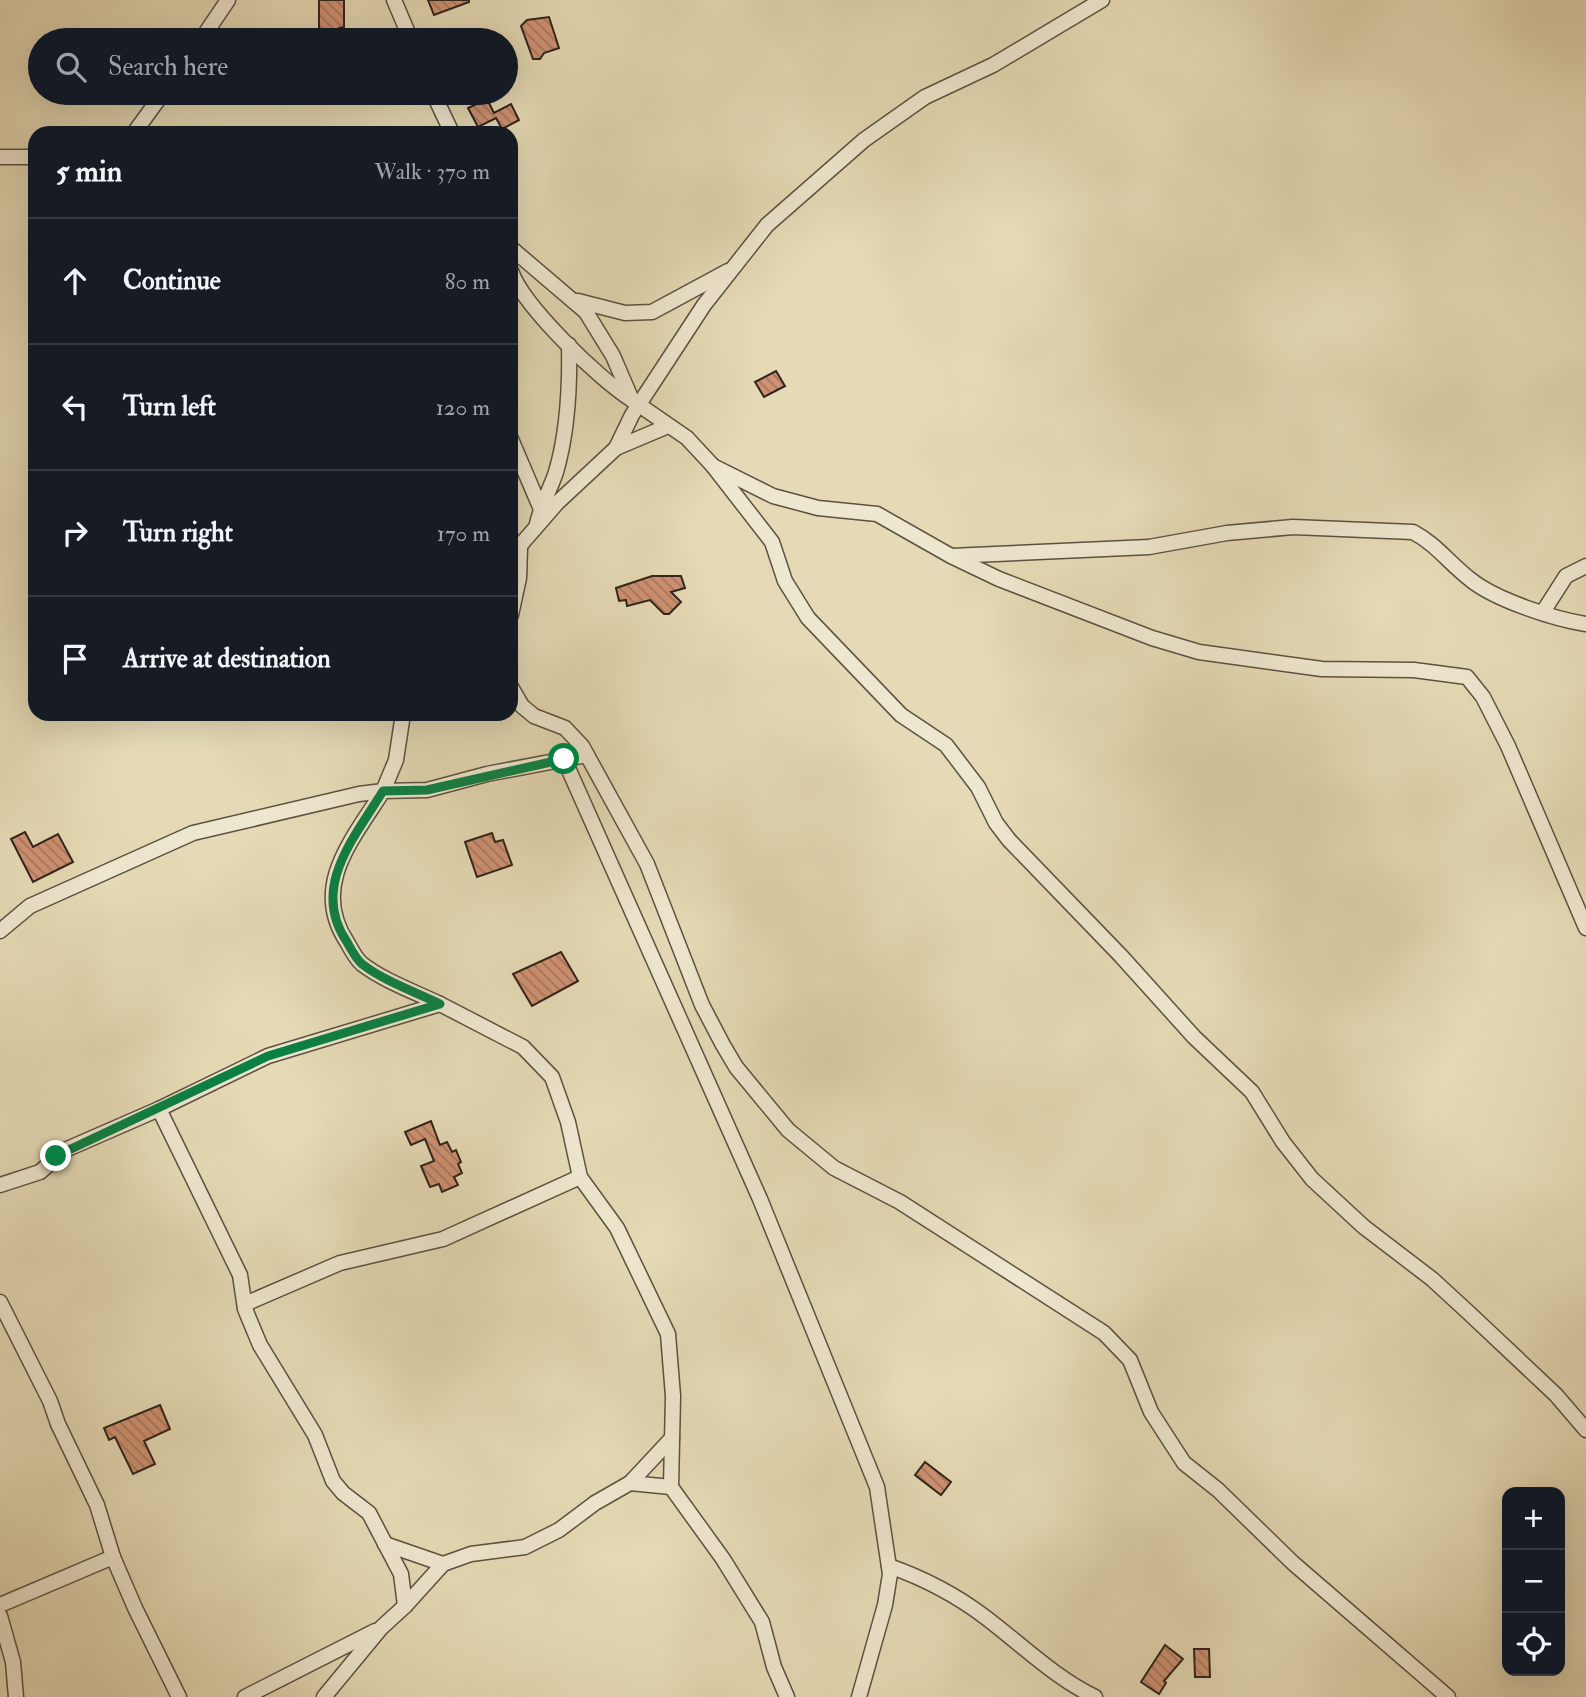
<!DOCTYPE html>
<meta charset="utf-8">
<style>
body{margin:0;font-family:"IM FELL Double Pica",serif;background:#242831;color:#f1f3f6}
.controls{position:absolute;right:21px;bottom:21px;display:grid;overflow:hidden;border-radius:14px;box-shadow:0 7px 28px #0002}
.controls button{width:63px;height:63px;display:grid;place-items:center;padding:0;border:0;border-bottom:2px solid #363941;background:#171b24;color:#f1f3f6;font:35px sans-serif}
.stop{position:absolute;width:21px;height:21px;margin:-16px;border:5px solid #0b8043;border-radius:50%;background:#fff}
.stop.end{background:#0b8043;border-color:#fff;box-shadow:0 2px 7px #0008}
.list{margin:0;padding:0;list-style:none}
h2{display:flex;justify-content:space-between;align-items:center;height:91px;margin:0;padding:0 28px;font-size:30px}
h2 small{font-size:23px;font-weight:400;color:#9ea1a6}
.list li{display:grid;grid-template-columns:46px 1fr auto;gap:21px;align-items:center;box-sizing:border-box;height:126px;padding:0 28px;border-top:2px solid #363941}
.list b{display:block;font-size:26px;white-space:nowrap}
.list em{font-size:23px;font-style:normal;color:#9ea1a6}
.icon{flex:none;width:38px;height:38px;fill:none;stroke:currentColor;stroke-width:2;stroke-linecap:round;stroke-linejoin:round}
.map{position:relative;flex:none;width:1586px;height:1697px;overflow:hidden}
.search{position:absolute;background:#171b24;box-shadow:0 7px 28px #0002;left:28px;top:28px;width:490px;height:77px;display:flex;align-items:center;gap:18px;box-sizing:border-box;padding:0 24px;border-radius:38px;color:#9ea1a6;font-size:26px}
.panel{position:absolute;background:#171b24;box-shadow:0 7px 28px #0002;left:28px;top:126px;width:490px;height:595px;border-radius:21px}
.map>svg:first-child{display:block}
</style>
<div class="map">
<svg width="1586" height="1697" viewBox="0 0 1586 1697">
<defs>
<pattern id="building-back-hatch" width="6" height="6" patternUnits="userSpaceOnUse" patternTransform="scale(1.75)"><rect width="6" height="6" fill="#cf9273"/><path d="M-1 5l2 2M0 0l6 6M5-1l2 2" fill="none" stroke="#a8775e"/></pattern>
</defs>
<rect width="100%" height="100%" fill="#e5dab5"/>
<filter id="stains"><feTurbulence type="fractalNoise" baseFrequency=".00286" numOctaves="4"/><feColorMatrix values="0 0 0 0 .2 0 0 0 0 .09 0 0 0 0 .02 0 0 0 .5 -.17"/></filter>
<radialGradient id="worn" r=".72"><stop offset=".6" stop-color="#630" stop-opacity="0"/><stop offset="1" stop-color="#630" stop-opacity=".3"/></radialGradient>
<!-- building -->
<g fill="url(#building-back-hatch)" stroke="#2f231c" stroke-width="2">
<polygon points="319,0 344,0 344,27 339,28 340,40 319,40"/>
<polygon points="428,0 469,0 469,2 434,15"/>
<polygon points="549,17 559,48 544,53 540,59 533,59 521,26 527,20"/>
<polygon points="487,99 494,113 511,104 519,120 502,129 496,118 478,127 468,108"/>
<polygon points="776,371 785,386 764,397 755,382"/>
<polygon points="652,576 681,576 685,588 671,592 681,602 669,614 664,614 650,600 627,606 626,600 619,601 616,588"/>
<polygon points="25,832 33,847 58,834 73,862 33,882 11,839"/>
<polygon points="492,833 495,842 503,840 512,865 477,877 465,842"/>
<polygon points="561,952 578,981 532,1006 513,974"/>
<polygon points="431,1121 440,1145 447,1142 452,1152 456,1150 461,1162 458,1164 462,1173 454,1177 458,1185 442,1192 439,1184 430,1187 421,1166 434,1161 425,1139 411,1145 405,1132"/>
<polygon points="160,1405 170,1429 144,1441 155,1464 133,1474 115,1437 109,1440 104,1428"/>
<polygon points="925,1462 951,1482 941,1495 915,1475"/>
<polygon points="1165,1645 1183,1659 1164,1681 1166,1683 1159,1694 1141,1682"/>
<polygon points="1194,1649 1209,1649 1210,1677 1195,1677"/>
</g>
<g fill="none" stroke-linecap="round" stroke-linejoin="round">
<!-- street casing -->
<g stroke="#5c5142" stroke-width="17">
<g id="street">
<polyline points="394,0 411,40"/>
<polyline points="201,40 228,0"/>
<polyline points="433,93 452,133"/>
<polyline points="134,133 163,93"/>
<polyline points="0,157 35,157"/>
<path d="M511,248L586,312L613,356L632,400L687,438L713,466L773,496L818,508L877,514L951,556L1149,547L1227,533L1293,527L1413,532C1436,544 1450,564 1471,580C1496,600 1554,619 1586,624"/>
<path d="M511,271C523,306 600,380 632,400"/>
<polyline points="578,301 625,313 652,312 728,271"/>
<polyline points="511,439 540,507"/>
<polyline points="616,448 668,426"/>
<polyline points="713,466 772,542 785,581 808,618 901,715 946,745 978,787 996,823 1009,840 1121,956 1194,1037 1252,1092 1283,1142 1312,1179 1364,1227 1432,1279 1469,1313 1556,1395 1586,1430"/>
<path d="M537,524C541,505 550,490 556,472C568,431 570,387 569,345"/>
<polyline points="511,556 557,503 616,448 632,415 704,305 767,225 864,140 925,97 993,65 1102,0"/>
<polyline points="953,557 999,579 1152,638 1199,652 1322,669 1414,670 1467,677 1483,697 1508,746 1586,928"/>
<polyline points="1543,612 1566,576 1586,566"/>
<polyline points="511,615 519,578 520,549"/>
<polyline points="511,687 522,706 534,716 565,728 582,746 647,864 702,1005 723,1045 736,1067 788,1130 834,1168 900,1202 1104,1333 1130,1360 1151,1412 1184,1463 1218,1490 1293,1563 1448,1697"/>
<polyline points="564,759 760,1199 877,1487 890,1574 885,1605 859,1697"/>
<polyline points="0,931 30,906 193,833 359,794 383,791 396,760 403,714"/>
<polyline points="440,1004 523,1047 552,1077 568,1122 580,1177 617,1228 668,1334 673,1396 671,1487 723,1559 762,1622 774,1667 787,1697"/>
<polyline points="159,1109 240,1275 245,1309 260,1345 315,1435 333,1481 343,1493 369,1513 401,1574 405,1606 381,1628 324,1697"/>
<path d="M0,1185L40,1172L65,1150L159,1109L268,1056L440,1004C415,992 384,981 362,964C356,959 351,949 347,942C310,886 353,839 383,791L427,790L487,774L587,755"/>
<polyline points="0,1302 50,1401 58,1424 97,1505 113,1557 135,1608 179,1697"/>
<polyline points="245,1304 340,1263 443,1239 580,1177"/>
<polyline points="630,1483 672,1438"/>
<polyline points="385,1544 443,1564"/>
<path d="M889,1566C923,1578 956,1595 985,1617C1022,1645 1054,1677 1095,1697"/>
<polyline points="0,1605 113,1557"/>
<polyline points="405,1606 443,1564 471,1554 525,1547 559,1530 595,1503 630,1483 671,1487"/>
<polyline points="0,1616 13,1662 16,1697"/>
<polyline points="245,1697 375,1631"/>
</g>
</g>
<!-- street -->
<use href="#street" stroke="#eee7cf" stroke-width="14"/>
</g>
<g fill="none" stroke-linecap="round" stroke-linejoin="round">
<!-- route -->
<path stroke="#0b8043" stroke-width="9" d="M56,1156L268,1056L440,1004C415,992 384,981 362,964C356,959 351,949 347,942C310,888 354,838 383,791L427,790L564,759"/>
</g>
<rect width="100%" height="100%" filter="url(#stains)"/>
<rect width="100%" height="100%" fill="url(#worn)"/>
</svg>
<div class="controls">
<button>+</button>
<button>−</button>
<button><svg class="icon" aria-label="locate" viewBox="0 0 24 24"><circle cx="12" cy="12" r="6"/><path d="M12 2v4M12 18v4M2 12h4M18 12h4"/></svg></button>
</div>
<div class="stop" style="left:564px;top:759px"></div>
<div class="stop end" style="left:56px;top:1156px"></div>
<div class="search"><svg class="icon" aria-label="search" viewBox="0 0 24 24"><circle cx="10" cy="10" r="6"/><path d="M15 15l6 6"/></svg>Search here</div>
<section class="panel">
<h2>5 min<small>Walk · 370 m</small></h2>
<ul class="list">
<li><svg class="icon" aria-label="ahead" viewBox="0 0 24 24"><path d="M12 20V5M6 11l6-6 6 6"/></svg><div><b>Continue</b></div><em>80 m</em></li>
<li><svg class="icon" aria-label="left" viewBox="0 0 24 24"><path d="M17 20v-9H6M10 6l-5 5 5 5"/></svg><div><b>Turn left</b></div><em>120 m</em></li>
<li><svg class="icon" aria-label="right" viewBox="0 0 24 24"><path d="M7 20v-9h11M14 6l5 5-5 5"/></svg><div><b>Turn right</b></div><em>170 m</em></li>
<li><svg class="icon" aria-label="arrive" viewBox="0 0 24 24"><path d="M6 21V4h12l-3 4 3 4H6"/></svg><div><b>Arrive at destination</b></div></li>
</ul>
</section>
</div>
